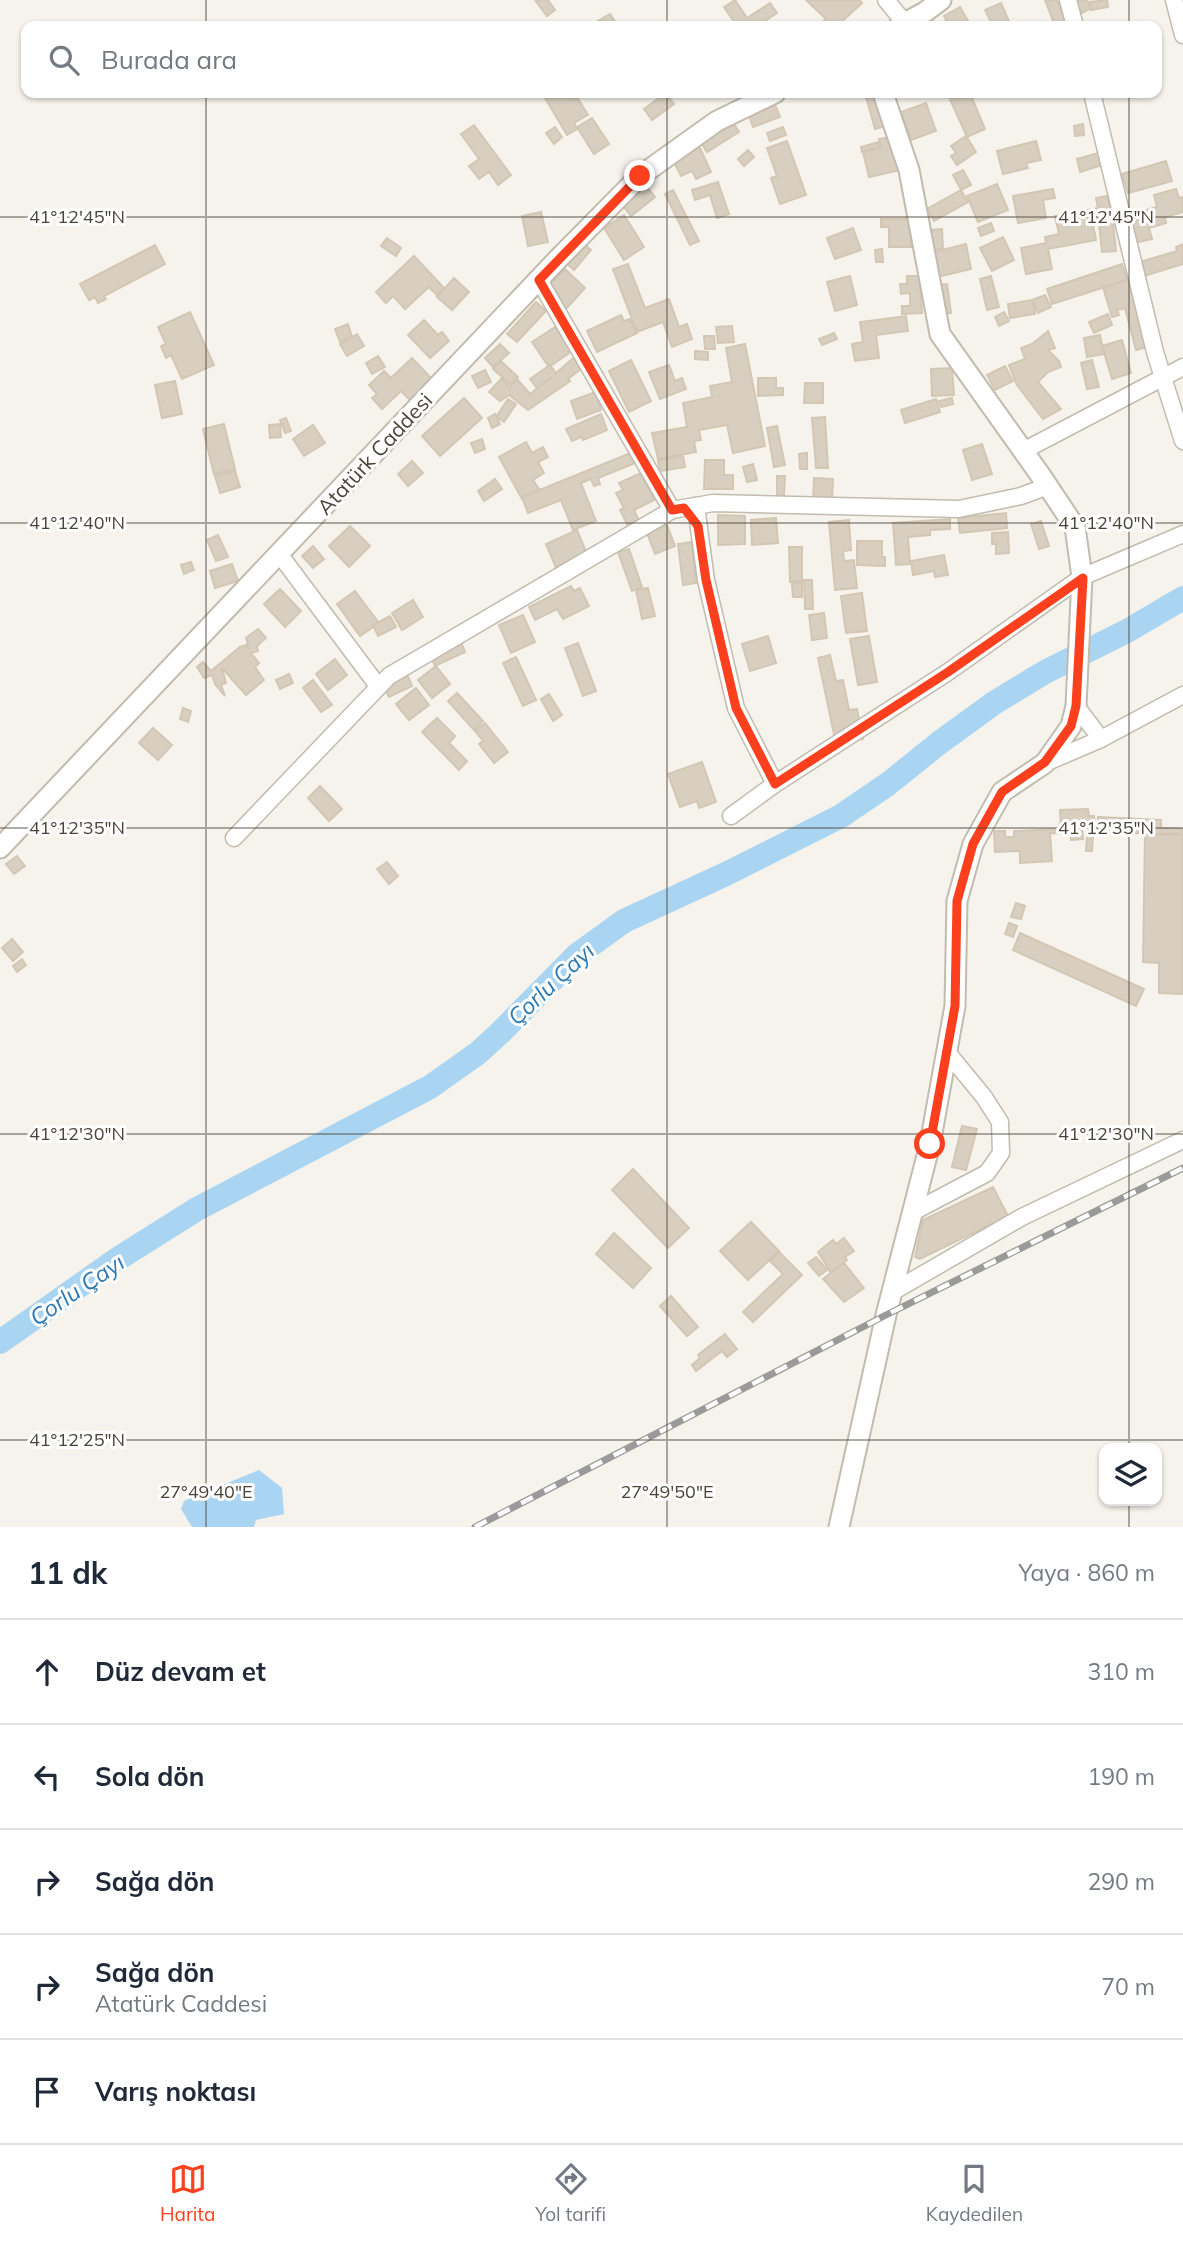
<!DOCTYPE html>
<html lang="tr">
<meta charset="utf-8">
<style>
body{margin:0;font-family:Mulish,sans-serif;background:#f2f2f3;color:#1f2937}
.controls{position:absolute;right:21px;bottom:21px;display:grid;overflow:hidden;border-radius:14px;box-shadow:0 2px 5px #0004}
.controls button{width:63px;height:63px;display:grid;place-items:center;padding:0;border:0;border-bottom:2px solid #e0e1e3;background:#fff;color:#1f2937;font:35px sans-serif}
.stop{position:absolute;width:21px;height:21px;margin:-16px;border:5px solid #fc3f1d;border-radius:50%;background:#fff}
.stop.end{background:#fc3f1d;border-color:#fff;box-shadow:0 2px 7px #0008}
.list{margin:0;padding:0;list-style:none}
h2{display:flex;justify-content:space-between;align-items:center;height:91px;margin:0;padding:0 28px;font-size:30px}
h2 small{font-size:23px;font-weight:400;color:#747a83}
.list li{display:grid;grid-template-columns:46px 1fr auto;gap:21px;align-items:center;box-sizing:border-box;height:105px;padding:0 28px;border-top:2px solid #e0e1e3}
.list b{display:block;font-size:26px;white-space:nowrap}
.list p{margin:0;font-size:23px;white-space:nowrap;color:#747a83}
.list em{font-size:23px;font-style:normal;color:#747a83}
.icon{flex:none;width:38px;height:38px;fill:none;stroke:currentColor;stroke-width:2;stroke-linecap:round;stroke-linejoin:round}
.map{position:relative;flex:none;width:1183px;height:1527px;overflow:hidden}
.search{position:absolute;background:#fff;box-shadow:0 2px 5px #0004;left:21px;right:21px;top:21px;height:77px;display:flex;align-items:center;gap:18px;box-sizing:border-box;padding:0 24px;border-radius:14px;color:#747a83;font-size:26px}
.sheet{height:616px;background:#fff}
nav{display:flex;justify-content:space-around;align-items:center;box-sizing:border-box;height:98px;border-top:2px solid #e0e1e3;background:#fff;font-size:19px;color:#747a83}
nav a{display:grid;justify-items:center;gap:4px}
nav .on{color:#fc3f1d}
.map>svg:first-child{display:block}
</style>
<div class="map">
<svg width="1183" height="1527" viewBox="0 0 1183 1527">
<rect width="100%" height="100%" fill="#f6f3ec"/>
<!-- water -->
<polygon fill="#a9d4f2" points="259,1470 282,1488 284,1514 256,1520 254,1527 192,1527 181,1509 184,1501"/>
<g fill="none" stroke-linecap="round" stroke-linejoin="round">
<!-- river -->
<polyline stroke="#a9d4f2" stroke-width="24" points="0,1342 116,1260 197,1209 430,1087 478,1053 501,1032 577,955 624,921 728,873 841,816 888,784 939,743 994,703 1045,672 1127,631 1183,598"/>
</g>
<!-- building -->
<g fill="#d8cfc1" stroke="#d3c7b4" stroke-width="2">
<polygon points="535,0 548,0 555,10 547,16"/>
<polygon points="735,0 747,18 770,3 777,13 757,26 737,26 724,7"/>
<polygon points="806,0 860,0 862,3 837,26 822,26 820,24 826,19"/>
<polygon points="1045,0 1057,0 1067,26 1055,26"/>
<polygon points="1075,0 1087,0 1091,8 1082,13"/>
<polygon points="1107,0 1108,7 1091,10 1090,2"/>
<polygon points="1001,3 1011,26 993,26 985,10"/>
<polygon points="960,7 971,26 945,26 948,24 944,16"/>
<polygon points="610,14 618,26 589,26"/>
<polygon points="542,93 567,93 571,100 577,97 588,115 574,123 577,129 567,135"/>
<polygon points="666,93 674,104 652,120 644,109"/>
<polygon points="865,93 876,93 885,126 875,129"/>
<polygon points="959,93 970,93 985,129 967,137 949,97"/>
<polygon points="926,103 936,131 911,140 901,112"/>
<polygon points="775,105 780,117 753,127 749,115"/>
<polygon points="592,118 609,144 594,154 577,127"/>
<polygon points="731,119 739,132 707,152 699,139"/>
<polygon points="1083,124 1084,135 1075,136 1074,126"/>
<polygon points="474,125 511,175 498,185 489,172 479,179 469,166 479,159 461,134"/>
<polygon points="555,127 562,137 554,144 546,133"/>
<polygon points="783,127 786,135 770,141 767,133"/>
<polygon points="966,136 976,152 957,165 951,156 956,153 951,146"/>
<polygon points="892,137 900,170 869,177 863,152 881,148 879,139"/>
<polygon points="787,141 806,195 780,204 771,178 777,176 767,148"/>
<polygon points="1036,141 1041,160 1026,163 1028,168 1003,174 997,151"/>
<polygon points="879,142 880,147 862,152 861,147"/>
<polygon points="700,148 711,172 696,179 692,171 681,176 673,160"/>
<polygon points="748,150 754,157 744,166 738,159"/>
<polygon points="1102,152 1105,164 1080,172 1077,159"/>
<polygon points="1166,161 1172,181 1128,193 1122,174"/>
<polygon points="963,170 971,185 961,190 953,175"/>
<polygon points="718,182 729,214 717,218 710,195 695,200 692,190"/>
<polygon points="644,183 655,197 631,216 620,202"/>
<polygon points="997,184 1008,210 978,222 967,196"/>
<polygon points="1053,189 1055,198 1043,200 1046,218 1018,223 1013,196"/>
<polygon points="1176,189 1179,198 1183,197 1183,212 1165,217 1166,223 1149,228 1152,239 1134,243 1127,215 1157,207 1154,195"/>
<polygon points="673,190 699,241 690,245 665,194"/>
<polygon points="961,190 968,202 934,221 927,209"/>
<polygon points="1108,196 1113,222 1093,225 1096,240 1048,249 1052,269 1026,274 1021,248 1046,243 1045,237 1059,234 1055,216 1098,208 1096,198"/>
<polygon points="541,212 548,242 528,246 522,216"/>
<polygon points="624,215 644,247 624,260 604,228"/>
<polygon points="881,219 912,219 911,247 889,247 889,227 881,227"/>
<polygon points="1113,222 1116,251 1102,252 1099,223"/>
<polygon points="991,223 994,231 981,236 978,228"/>
<polygon points="853,228 861,250 835,259 827,238"/>
<polygon points="942,229 943,249 931,250 929,230"/>
<polygon points="1003,237 1014,260 992,271 980,248"/>
<polygon points="387,238 401,248 396,256 381,246"/>
<polygon points="581,242 591,250 574,270 564,261"/>
<polygon points="966,244 971,269 937,277 931,253"/>
<polygon points="1183,244 1183,264 1144,276 1140,262 1177,251 1176,247"/>
<polygon points="155,245 165,264 104,296 106,299 98,303 95,297 89,300 80,284"/>
<polygon points="882,249 883,262 876,262 875,250"/>
<polygon points="414,256 444,288 437,295 429,287 405,309 393,296 386,303 376,292"/>
<polygon points="628,264 645,308 669,299 679,327 687,324 692,339 672,347 663,322 637,332 613,269"/>
<polygon points="1122,264 1127,280 1052,304 1047,289"/>
<polygon points="565,269 585,288 565,310 544,291"/>
<polygon points="850,276 857,305 835,311 827,282"/>
<polygon points="907,276 920,276 922,313 902,314 902,306 910,306 910,293 901,294 900,284 907,284"/>
<polygon points="991,276 999,307 987,310 980,279"/>
<polygon points="454,278 469,292 452,310 437,297"/>
<polygon points="1129,280 1147,347 1136,350 1125,308 1117,310 1119,315 1112,317 1103,287"/>
<polygon points="947,284 951,313 939,315 936,285"/>
<polygon points="1045,295 1051,307 1038,313 1032,300"/>
<polygon points="1033,300 1035,314 1010,318 1008,304"/>
<polygon points="536,302 546,311 517,342 507,334"/>
<polygon points="190,312 214,365 182,379 171,355 166,358 161,346 166,344 158,327"/>
<polygon points="1004,312 1009,321 999,326 995,317"/>
<polygon points="1108,314 1112,325 1094,333 1089,322"/>
<polygon points="621,315 624,321 630,319 637,333 597,352 587,331"/>
<polygon points="906,316 908,331 876,335 879,358 855,361 852,344 863,342 860,322"/>
<polygon points="424,320 438,335 442,332 449,341 430,358 408,335"/>
<polygon points="348,324 352,337 340,342 335,329"/>
<polygon points="732,326 734,342 718,343 716,327"/>
<polygon points="555,327 572,351 549,367 532,342"/>
<polygon points="1048,331 1055,348 1048,350 1059,361 1061,367 1048,372 1038,382 1061,409 1043,419 1017,385 1009,365 1025,359 1021,348 1032,344"/>
<polygon points="834,333 837,339 822,345 819,339"/>
<polygon points="357,334 364,346 347,356 340,344"/>
<polygon points="1100,335 1104,354 1087,357 1084,338"/>
<polygon points="704,336 714,336 715,349 705,349"/>
<polygon points="1122,340 1131,373 1112,379 1102,346"/>
<polygon points="500,344 509,353 493,367 485,358"/>
<polygon points="745,344 765,446 733,453 727,425 699,430 701,440 694,441 696,452 658,459 652,433 687,427 683,403 712,397 710,386 732,382 726,348"/>
<polygon points="695,351 708,352 708,360 695,359"/>
<polygon points="578,354 586,365 568,379 570,381 528,410 509,395 500,401 489,392 502,378 510,388 517,379 530,394 552,377 537,388 530,379 550,365 556,373"/>
<polygon points="378,356 385,367 372,374 366,363"/>
<polygon points="412,358 433,380 413,403 401,391 382,409 372,398 377,394 369,385 384,371 391,378"/>
<polygon points="631,360 651,401 629,412 609,371"/>
<polygon points="1092,360 1099,387 1087,389 1081,363"/>
<polygon points="501,361 518,377 511,385 493,369"/>
<polygon points="669,365 675,381 682,378 686,389 660,399 649,372"/>
<polygon points="1005,366 1013,381 995,390 987,375"/>
<polygon points="952,368 954,395 932,396 931,369"/>
<polygon points="485,370 491,382 478,388 472,376"/>
<polygon points="758,378 776,378 776,388 783,388 783,395 758,396"/>
<polygon points="175,381 182,414 162,418 155,385"/>
<polygon points="805,383 823,383 823,403 804,403"/>
<polygon points="595,392 601,410 577,419 571,401"/>
<polygon points="464,398 482,418 440,456 422,436"/>
<polygon points="952,398 953,404 941,407 939,401"/>
<polygon points="508,399 516,404 504,422 496,417"/>
<polygon points="936,399 940,412 905,423 901,410"/>
<polygon points="495,414 500,424 492,428 488,418"/>
<polygon points="601,414 607,430 583,440 581,437 572,441 566,429"/>
<polygon points="825,417 828,468 816,468 812,418"/>
<polygon points="286,418 291,431 285,433 280,420"/>
<polygon points="224,424 235,469 214,474 203,429"/>
<polygon points="280,424 281,437 270,438 269,425"/>
<polygon points="313,425 325,443 304,456 293,439"/>
<polygon points="777,426 785,465 774,467 767,428"/>
<polygon points="482,439 485,449 475,453 471,443"/>
<polygon points="526,442 532,453 543,447 548,457 538,462 544,473 533,480 539,489 522,499 499,457"/>
<polygon points="982,444 992,474 972,480 963,450"/>
<polygon points="633,452 638,462 598,478 600,484 594,486 591,479 581,483 596,521 573,530 561,500 528,513 522,497"/>
<polygon points="807,453 807,469 800,469 799,454"/>
<polygon points="683,456 685,467 660,471 658,460"/>
<polygon points="705,460 724,460 724,475 733,475 733,489 704,489"/>
<polygon points="412,461 423,473 408,486 398,474"/>
<polygon points="753,464 757,480 747,482 743,467"/>
<polygon points="235,471 240,487 220,493 215,476"/>
<polygon points="641,473 654,500 634,510 641,525 630,530 620,510 624,508 616,493 623,490 619,483"/>
<polygon points="777,476 785,476 784,495 777,495"/>
<polygon points="814,478 833,479 832,500 813,500"/>
<polygon points="495,479 502,489 484,501 478,491"/>
<polygon points="1006,513 1007,528 960,533 958,518"/>
<polygon points="718,515 745,516 745,544 718,545"/>
<polygon points="776,518 778,543 752,545 751,520"/>
<polygon points="950,519 950,529 930,530 930,535 908,537 910,564 896,565 893,523"/>
<polygon points="849,520 851,550 843,551 844,561 854,560 857,588 835,590 829,522"/>
<polygon points="1041,521 1049,546 1039,549 1031,524"/>
<polygon points="667,525 675,546 655,554 647,533"/>
<polygon points="350,526 370,546 349,567 329,546"/>
<polygon points="577,530 587,554 556,568 546,544"/>
<polygon points="1008,532 1009,553 996,554 996,544 992,544 992,533"/>
<polygon points="218,535 228,557 216,561 207,540"/>
<polygon points="857,541 882,541 882,557 885,557 885,566 857,565"/>
<polygon points="692,542 696,583 683,585 678,544"/>
<polygon points="313,546 324,559 313,568 302,556"/>
<polygon points="789,547 802,547 802,581 790,582"/>
<polygon points="629,549 642,587 632,591 618,552"/>
<polygon points="944,555 948,575 935,577 934,571 913,575 911,561"/>
<polygon points="191,562 194,570 184,574 181,565"/>
<polygon points="232,564 238,581 215,588 210,571"/>
<polygon points="804,580 812,580 813,609 805,609"/>
<polygon points="802,582 802,597 793,597 792,583"/>
<polygon points="571,586 574,591 580,588 589,606 563,619 557,609 535,620 529,607"/>
<polygon points="648,588 655,616 642,619 636,590"/>
<polygon points="280,589 301,611 285,627 264,604"/>
<polygon points="355,591 379,623 360,636 337,604"/>
<polygon points="862,593 867,631 846,633 841,596"/>
<polygon points="413,600 423,617 402,630 392,613"/>
<polygon points="824,613 827,638 812,640 809,615"/>
<polygon points="523,615 535,642 511,653 499,625"/>
<polygon points="390,616 396,627 378,636 373,625"/>
<polygon points="258,629 266,638 257,646 258,651 251,653 259,663 255,667 264,680 246,695 222,668 226,683 221,685 225,696 215,684 212,675 204,678 197,667 203,662 211,671 240,647 246,645 249,649 246,638"/>
<polygon points="768,636 776,663 750,671 742,644"/>
<polygon points="869,636 877,682 858,685 850,639"/>
<polygon points="460,640 465,652 435,666 430,655"/>
<polygon points="578,643 596,691 583,696 565,648"/>
<polygon points="830,655 836,681 843,680 849,710 857,709 863,739 836,744 818,658"/>
<polygon points="516,657 536,700 523,706 503,663"/>
<polygon points="335,659 347,675 328,690 316,674"/>
<polygon points="436,666 450,684 432,698 418,680"/>
<polygon points="289,674 293,683 280,689 276,680"/>
<polygon points="407,674 412,686 389,697 383,685"/>
<polygon points="313,680 332,705 321,712 303,688"/>
<polygon points="416,688 429,705 409,720 396,704"/>
<polygon points="457,693 483,721 474,730 448,701"/>
<polygon points="549,694 562,715 553,721 541,699"/>
<polygon points="183,708 191,711 188,722 180,719"/>
<polygon points="437,718 455,736 449,743 467,761 459,770 422,732"/>
<polygon points="485,723 508,752 494,763 479,744 483,741 475,731"/>
<polygon points="153,728 172,745 158,760 139,743"/>
<polygon points="702,762 716,802 699,808 697,801 680,807 668,774"/>
<polygon points="320,786 342,809 329,821 308,798"/>
<polygon points="1088,809 1089,816 1094,816 1095,825 1082,826 1083,839 1071,840 1071,834 1050,833 1052,861 1020,863 1020,851 995,852 994,831 1005,831 1005,837 1014,837 1014,831 1061,829 1060,810"/>
<polygon points="1098,817 1161,820 1161,828 1183,829 1183,834 1119,833 1119,830 1098,830"/>
<polygon points="1145,834 1183,835 1183,994 1159,993 1159,963 1143,962"/>
<polygon points="1087,836 1093,836 1092,851 1086,851"/>
<polygon points="17,856 25,866 14,874 6,864"/>
<polygon points="387,862 398,876 389,884 377,869"/>
<polygon points="1016,903 1025,906 1021,919 1011,917"/>
<polygon points="1009,923 1017,926 1013,937 1005,934"/>
<polygon points="1020,933 1144,989 1136,1006 1013,950"/>
<polygon points="12,939 23,952 13,961 2,948"/>
<polygon points="22,959 26,965 17,972 13,966"/>
<polygon points="962,1126 977,1129 966,1170 952,1167"/>
<polygon points="633,1169 689,1228 668,1248 612,1190"/>
<polygon points="993,1187 1008,1216 920,1259 915,1257 923,1220"/>
<polygon points="751,1222 779,1251 748,1280 720,1251"/>
<polygon points="614,1233 651,1268 633,1288 596,1254"/>
<polygon points="844,1238 854,1251 845,1257 847,1260 831,1273 818,1252 833,1240 836,1244"/>
<polygon points="779,1252 802,1275 753,1322 743,1312 783,1274 770,1261"/>
<polygon points="816,1257 827,1270 819,1276 808,1263"/>
<polygon points="844,1263 864,1288 844,1302 823,1279"/>
<polygon points="671,1296 698,1327 687,1336 660,1306"/>
<polygon points="725,1334 737,1349 727,1357 722,1351 696,1371 692,1365 700,1358 698,1355"/>
</g>
<g fill="none" stroke-linecap="round" stroke-linejoin="round">
<!-- minor casing -->
<g stroke="#c2bbae" stroke-width="19">
<g id="minor">
<polyline points="886,0 905,23"/>
<polyline points="1068,0 1075,26"/>
<polyline points="1174,0 1183,35"/>
<polyline points="1092,93 1155,352 1183,441"/>
<polyline points="539,280 672,510"/>
<polyline points="1023,451 1183,367"/>
<polyline points="696,506 706,580 736,708 775,784"/>
<polyline points="280,555 378,686"/>
<polyline points="1101,739 1183,695"/>
<polyline points="1045,763 1101,739 1076,706"/>
<polyline points="731,816 775,784 948,672 1082,577 1183,534"/>
<polyline points="234,838 389,676 672,510 713,503 959,509 1021,496 1048,486"/>
<polyline points="913,1212 987,1173 1001,1153 1000,1122 984,1097 947,1052"/>
<polyline points="894,1291 1022,1217 1183,1140"/>
</g>
</g>
<!-- tertiary casing -->
<g stroke="#c2bbae" stroke-width="23">
<g id="tertiary">
<polyline points="899,26 925,12 941,0"/>
<polyline points="0,848 558,259 640,176 717,121 775,93"/>
<polyline points="839,1527 886,1315 930,1144 955,1006 957,901 973,844 1002,792 1045,763 1071,726 1076,706 1082,577 1075,527 1041,476 940,334 909,170 883,93"/>
</g>
</g>
<!-- minor -->
<use href="#minor" stroke="#fff" stroke-width="16"/>
<!-- tertiary -->
<use href="#tertiary" stroke="#fff" stroke-width="19"/>
<!-- rail casing -->
<g stroke="#9a9a9a" stroke-width="7">
<polyline id="rail" points="475,1527 886,1315 1183,1168"/>
</g>
<!-- rail -->
<use href="#rail" stroke="#fff" stroke-width="4.5" stroke-dasharray="13" stroke-linecap="butt"/>
</g>
<g fill="none" stroke-linecap="round" stroke-linejoin="round">
<!-- route -->
<polyline stroke="#fc3f1d" stroke-width="9" points="640,176 539,280 672,510 684,508 698,526 706,580 736,708 775,784 948,672 1083,578 1076,706 1071,726 1045,762 1002,792 973,844 957,901 955,1006 930,1144"/>
</g>
<!-- ticks -->
<path fill="none" stroke="#4b4439" stroke-width="2" stroke-opacity="0.45" d="M206,0V26M667,0V26M1129,0V26M206,93V1527M667,93V1527M1129,93V1448M0,217H1183M0,523H1183M0,828H1183M0,1134H1183M0,1440H1183M1129,1501V1527"/>
<g text-anchor="middle" stroke-width="6" stroke-linejoin="round" paint-order="stroke">
<!-- street labels -->
<g font-size="21" fill="#4b4439" stroke="#fff">
<text transform="translate(375 454) rotate(-47)" y="7">Atatürk Caddesi</text>
</g>
<!-- water labels -->
<g font-size="23" font-style="italic" fill="#2e7ab2" stroke="#fff">
<text transform="translate(551 984) rotate(-43)" y="8">Çorlu Çayı</text>
<text transform="translate(77 1290) rotate(-34)" y="8">Çorlu Çayı</text>
</g>
</g>
<g font-size="18" text-anchor="middle" fill="#4b4439" stroke="#fff" stroke-width="6" stroke-linejoin="round" paint-order="stroke">
<text x="77" y="223">41°12'45"N</text>
<text x="1106" y="223">41°12'45"N</text>
<text x="77" y="529">41°12'40"N</text>
<text x="1106" y="529">41°12'40"N</text>
<text x="77" y="834">41°12'35"N</text>
<text x="1106" y="834">41°12'35"N</text>
<text x="77" y="1140">41°12'30"N</text>
<text x="1106" y="1140">41°12'30"N</text>
<text x="77" y="1446">41°12'25"N</text>
<text x="206" y="1498">27°49'40"E</text>
<text x="667" y="1498">27°49'50"E</text>
</g>
</svg>
<div class="controls">
<button><svg class="icon" aria-label="layers" viewBox="0 0 24 24"><path d="M12 4l9 5-9 5-9-5zM3 14l9 5 9-5"/></svg></button>
</div>
<div class="stop" style="left:930px;top:1144px"></div>
<div class="stop end" style="left:640px;top:176px"></div>
<div class="search"><svg class="icon" aria-label="search" viewBox="0 0 24 24"><circle cx="10" cy="10" r="6"/><path d="M15 15l6 6"/></svg>Burada ara</div>
</div>
<section class="sheet">
<h2>11 dk<small>Yaya · 860 m</small></h2>
<ul class="list">
<li><svg class="icon" aria-label="ahead" viewBox="0 0 24 24"><path d="M12 20V5M6 11l6-6 6 6"/></svg><div><b>Düz devam et</b></div><em>310 m</em></li>
<li><svg class="icon" aria-label="left" viewBox="0 0 24 24"><path d="M17 20v-9H6M10 6l-5 5 5 5"/></svg><div><b>Sola dön</b></div><em>190 m</em></li>
<li><svg class="icon" aria-label="right" viewBox="0 0 24 24"><path d="M7 20v-9h11M14 6l5 5-5 5"/></svg><div><b>Sağa dön</b></div><em>290 m</em></li>
<li><svg class="icon" aria-label="right" viewBox="0 0 24 24"><path d="M7 20v-9h11M14 6l5 5-5 5"/></svg><div><b>Sağa dön</b><p>Atatürk Caddesi</p></div><em>70 m</em></li>
<li><svg class="icon" aria-label="arrive" viewBox="0 0 24 24"><path d="M6 21V4h12l-3 4 3 4H6"/></svg><div><b>Varış noktası</b></div></li>
</ul>
</section>
<nav>
<a class="on"><svg class="icon" aria-label="map" viewBox="0 0 24 24"><path d="M3 6l6-2 6 2 6-2v14l-6 2-6-2-6 2zM9 4v14M15 6v14"/></svg>Harita</a>
<a><svg class="icon" aria-label="directions" viewBox="0 0 24 24"><path d="M12 3l9 9-9 9-9-9zM9 14v-3h6M13 9l2 2-2 2"/></svg>Yol tarifi</a>
<a><svg class="icon" aria-label="saved" viewBox="0 0 24 24"><path d="M7 4h10v16l-5-4-5 4z"/></svg>Kaydedilen</a>
</nav>
